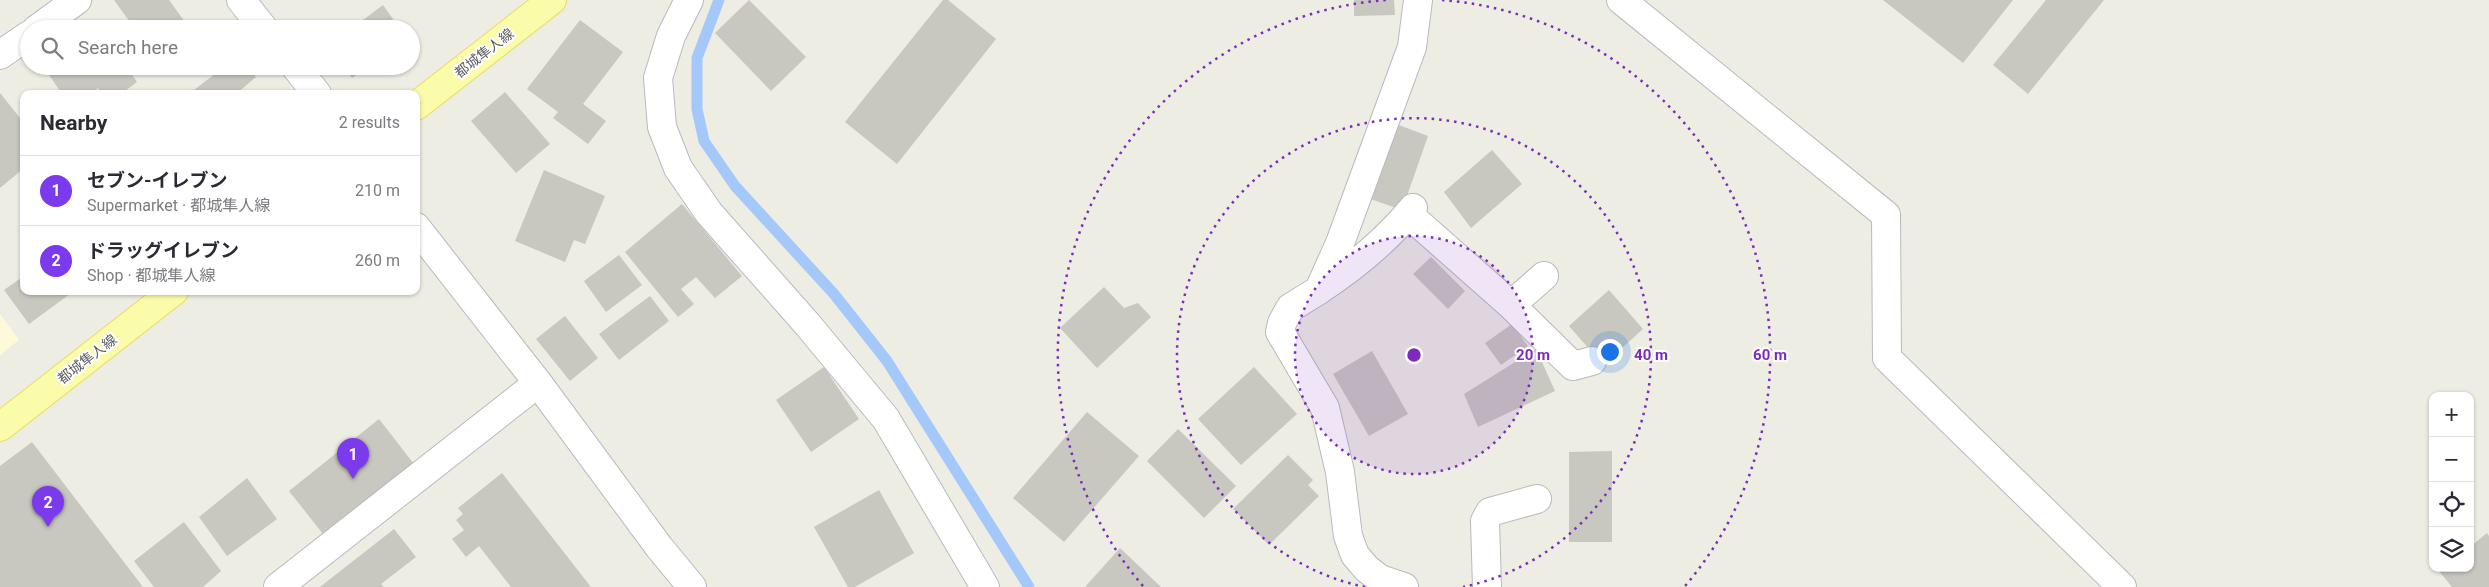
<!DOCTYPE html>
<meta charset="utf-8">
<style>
body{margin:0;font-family:Roboto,"Noto Sans JP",sans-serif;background:#f7f7f7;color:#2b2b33}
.controls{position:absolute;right:15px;bottom:15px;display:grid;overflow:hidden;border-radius:10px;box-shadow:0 1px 4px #0004}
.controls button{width:45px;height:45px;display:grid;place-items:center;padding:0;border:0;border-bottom:1px solid #e1e1e2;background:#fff;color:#2b2b33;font:25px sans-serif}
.you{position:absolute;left:1609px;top:351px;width:18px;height:18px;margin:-12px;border:4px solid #fff;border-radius:50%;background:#1a73e8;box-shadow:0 0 0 8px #1a73e833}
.badge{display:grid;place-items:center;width:32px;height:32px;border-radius:50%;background:#7c3aed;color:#fff;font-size:16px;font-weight:700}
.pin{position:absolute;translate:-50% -41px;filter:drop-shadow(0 1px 2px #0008)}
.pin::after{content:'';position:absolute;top:26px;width:18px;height:15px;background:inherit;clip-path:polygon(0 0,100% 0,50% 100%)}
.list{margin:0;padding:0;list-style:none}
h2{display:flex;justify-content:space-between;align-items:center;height:65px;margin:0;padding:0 20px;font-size:21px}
h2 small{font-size:16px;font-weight:400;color:#7c7c81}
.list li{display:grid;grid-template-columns:32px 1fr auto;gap:15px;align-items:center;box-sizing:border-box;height:70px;padding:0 20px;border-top:1px solid #e1e1e2}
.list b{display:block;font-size:19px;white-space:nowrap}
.list p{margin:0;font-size:16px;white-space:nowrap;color:#7c7c81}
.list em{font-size:16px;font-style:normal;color:#7c7c81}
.icon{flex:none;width:28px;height:28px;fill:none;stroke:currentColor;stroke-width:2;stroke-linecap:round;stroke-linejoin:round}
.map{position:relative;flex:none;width:2489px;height:587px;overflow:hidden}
.search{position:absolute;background:#fff;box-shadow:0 1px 4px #0004;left:20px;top:20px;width:400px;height:55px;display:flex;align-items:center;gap:12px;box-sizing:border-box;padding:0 18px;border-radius:28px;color:#7c7c81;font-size:19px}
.panel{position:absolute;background:#fff;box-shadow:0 1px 4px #0004;left:20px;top:90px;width:400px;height:205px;border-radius:10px}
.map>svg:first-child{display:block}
</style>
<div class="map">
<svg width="2489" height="587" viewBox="0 0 2489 587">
<rect width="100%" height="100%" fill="#edede3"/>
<!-- commercial -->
<polygon fill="#fcfad9" points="0,314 19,340 0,355"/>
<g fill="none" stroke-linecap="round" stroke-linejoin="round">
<!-- stream -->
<polyline stroke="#a5c8fb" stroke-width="11" points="719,0 697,58 697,109 704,141 735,186 834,294 887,361 1029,587"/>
</g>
<!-- building -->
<g fill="#c8c7c0">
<polygon points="114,0 169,0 190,29 135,29"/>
<polygon points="749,0 806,57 771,91 715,33"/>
<polygon points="943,0 948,0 996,39 897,164 845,122"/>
<polygon points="1354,0 1394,0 1395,15 1354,16"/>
<polygon points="1883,0 2013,0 1963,63"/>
<polygon points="2046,0 2104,0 2028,94 1993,65"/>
<polygon points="383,5 400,29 351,29"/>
<polygon points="93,20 99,29 82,29"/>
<polygon points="580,20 623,52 583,104 606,121 588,144 553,118 558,112 527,89"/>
<polygon points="43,66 126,66 137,82 121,94 102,94 98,88 90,94 62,94"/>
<polygon points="225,66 247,66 256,77 236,94 189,94"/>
<polygon points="344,66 368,66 352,78"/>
<polygon points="505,92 550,144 516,173 471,121"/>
<polygon points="0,93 24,123 24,168 0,188"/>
<polygon points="1388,121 1428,136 1402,210 1362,196"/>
<polygon points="1492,150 1522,184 1471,228 1444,192"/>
<polygon points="544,170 605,196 585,244 574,240 565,262 515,241"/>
<polygon points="682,204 742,276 715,298 696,277 681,289 694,304 678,317 625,252"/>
<polygon points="619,255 642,285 606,312 584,281"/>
<polygon points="1431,257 1465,291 1448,309 1413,274"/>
<polygon points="24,276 24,291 74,291 29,324 4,290"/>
<polygon points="1104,287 1124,308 1138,303 1151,317 1097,368 1060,328"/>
<polygon points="1609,290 1643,329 1603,365 1569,326"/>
<polygon points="650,296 669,321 619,360 599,334"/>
<polygon points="565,316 598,358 570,381 536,339"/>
<polygon points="1512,324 1528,346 1501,365 1485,343"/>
<polygon points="1536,349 1555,391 1478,427 1464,394"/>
<polygon points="1372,351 1408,414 1369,436 1333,374"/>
<polygon points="824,367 859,419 811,452 776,400"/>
<polygon points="1254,367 1297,414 1241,465 1198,419"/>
<polygon points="1087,412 1139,456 1064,542 1013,498"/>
<polygon points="379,419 417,468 327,539 289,491"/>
<polygon points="1178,429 1236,486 1204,518 1147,461"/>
<polygon points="32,442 143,587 0,587 0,466"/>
<polygon points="1612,451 1612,542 1569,542 1569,452"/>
<polygon points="1288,455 1313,480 1308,485 1319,496 1269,545 1233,509"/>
<polygon points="502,473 591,587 511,587 479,546 466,557 452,539 464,530 456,520 463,514 458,508"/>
<polygon points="247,478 277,519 227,556 199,517"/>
<polygon points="879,490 914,553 855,587 848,587 814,527"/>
<polygon points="184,522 221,571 203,587 154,587 134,561"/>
<polygon points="394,529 416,557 381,584 384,587 320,587"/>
<polygon points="2487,533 2489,536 2489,587 2452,587 2439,571 2443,568 2470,568 2470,547"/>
<polygon points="1120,548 1161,587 1085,587"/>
</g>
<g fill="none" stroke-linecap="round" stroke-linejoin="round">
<!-- minor casing -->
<g stroke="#b8babf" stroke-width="30">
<g id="minor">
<polyline points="241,0 264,29"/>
<polyline points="689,0 671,36 658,78 662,127 678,168 709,213 808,325 886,419 985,587"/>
<polyline points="1621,0 1886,215 1887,358 2122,587"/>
<polyline points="37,29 77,0"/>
<polyline points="0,55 29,35"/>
<polyline points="295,66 317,94"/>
<polyline points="1408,214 1511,305 1544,276"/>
<polyline points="416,227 538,383 659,547 692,587"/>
<path d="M1319,290C1354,267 1386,241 1413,208"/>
<polyline points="1511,305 1573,366 1592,361"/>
<polyline points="278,587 538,383"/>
<polyline points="1404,587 1380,579 1367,569 1355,555 1348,536 1340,472 1325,408 1280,332 1282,323 1290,308 1319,290 1340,243 1412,47 1418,0"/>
<polyline points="1487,587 1485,521 1490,512 1537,499"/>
</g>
</g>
<!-- major casing -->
<g stroke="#ecdb5e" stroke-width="30">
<g id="major">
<polyline points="416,106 552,0"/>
<polyline points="0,427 174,291"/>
</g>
</g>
<!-- minor -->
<use href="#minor" stroke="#fff" stroke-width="28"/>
<!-- major -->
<use href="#major" stroke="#fbfcaa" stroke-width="28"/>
</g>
<!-- distance rings -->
<circle cx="1414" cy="355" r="119" fill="#7b2cbf" fill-opacity=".12"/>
<g fill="none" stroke="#7b2cbf" stroke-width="2.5" stroke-dasharray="2.5 5">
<circle cx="1414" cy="355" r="119"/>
<path d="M1365 587A237 237 0 1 1 1463 587"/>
<path d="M1143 586A356 356 0 0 1 1386 0M1442 0A356 356 0 0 1 1685 586"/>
</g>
<g text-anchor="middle" stroke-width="4" stroke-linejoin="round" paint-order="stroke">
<!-- street labels -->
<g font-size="14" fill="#5b5e63" stroke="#fff">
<text transform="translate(484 53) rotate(-38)" y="5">都城隼人線</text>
<text transform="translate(87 359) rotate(-38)" y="5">都城隼人線</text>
</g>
</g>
<circle cx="1414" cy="355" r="8" fill="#7b2cbf" stroke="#fff" stroke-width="2.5"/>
<g font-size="15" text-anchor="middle" font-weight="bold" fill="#7b2cbf" stroke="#fff" stroke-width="4" stroke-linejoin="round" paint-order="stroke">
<text x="1533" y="360">20 m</text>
<text x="1651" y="360">40 m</text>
<text x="1770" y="360">60 m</text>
</g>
</svg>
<div class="controls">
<button>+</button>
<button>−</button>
<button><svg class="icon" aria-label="locate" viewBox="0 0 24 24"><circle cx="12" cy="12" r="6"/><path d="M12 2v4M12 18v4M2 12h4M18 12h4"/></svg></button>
<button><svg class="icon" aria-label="layers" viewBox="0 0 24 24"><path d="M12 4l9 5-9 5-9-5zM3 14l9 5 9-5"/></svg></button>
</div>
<div class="you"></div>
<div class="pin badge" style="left:353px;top:479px">1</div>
<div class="pin badge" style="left:48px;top:527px">2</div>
<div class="search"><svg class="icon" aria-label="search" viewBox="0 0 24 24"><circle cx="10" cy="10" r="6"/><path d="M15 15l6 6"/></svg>Search here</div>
<section class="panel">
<h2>Nearby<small>2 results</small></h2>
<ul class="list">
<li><span class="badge">1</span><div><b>セブン-イレブン</b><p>Supermarket · 都城隼人線</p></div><em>210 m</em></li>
<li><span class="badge">2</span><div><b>ドラッグイレブン</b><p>Shop · 都城隼人線</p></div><em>260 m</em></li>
</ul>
</section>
</div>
